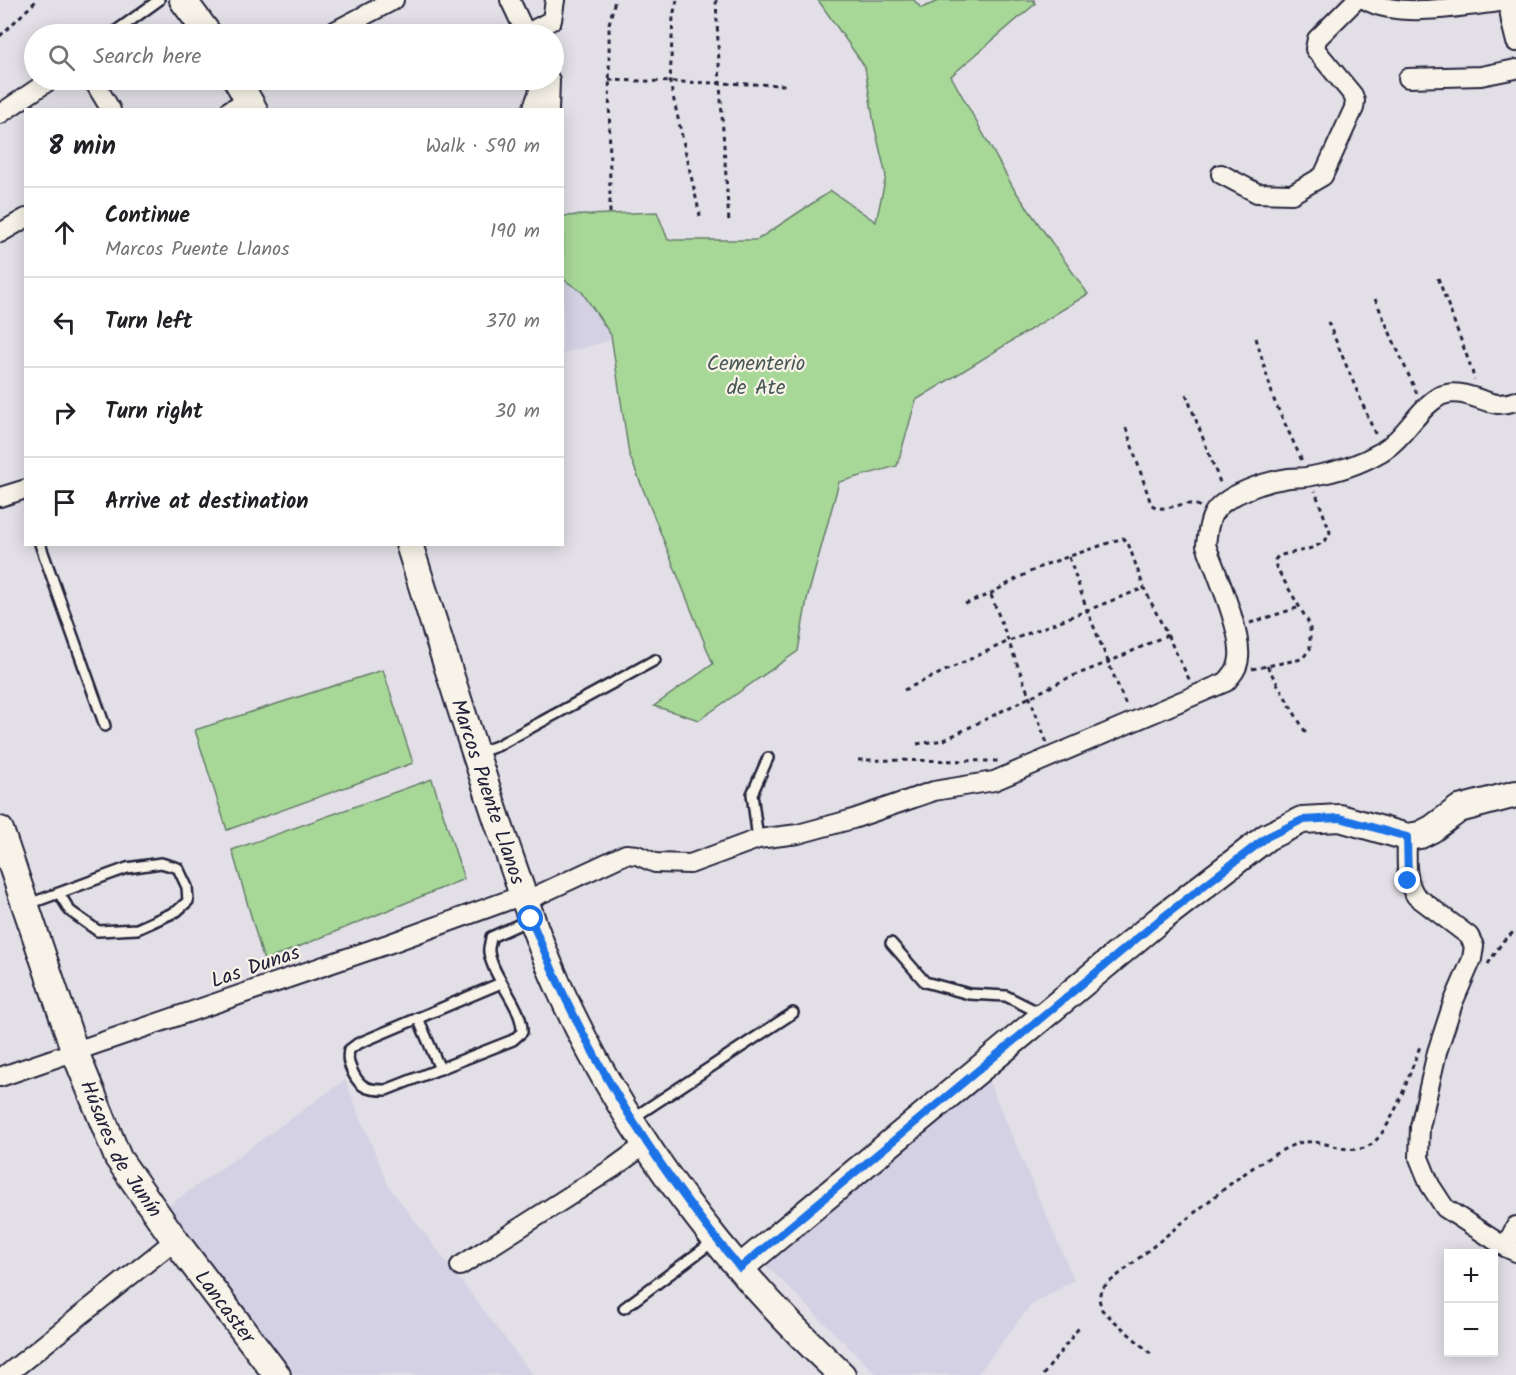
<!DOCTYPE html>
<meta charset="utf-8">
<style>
body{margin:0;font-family:Kalam,sans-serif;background:#f2f2f2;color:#202124}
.controls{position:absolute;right:18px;bottom:18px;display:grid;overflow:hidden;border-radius:0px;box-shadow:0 3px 15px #0003}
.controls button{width:54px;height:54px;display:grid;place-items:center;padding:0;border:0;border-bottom:2px solid #e0e0e0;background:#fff;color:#202124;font:30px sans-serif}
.stop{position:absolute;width:18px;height:18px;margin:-14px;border:4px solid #1a73e8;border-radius:50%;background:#fff}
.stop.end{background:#1a73e8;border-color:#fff;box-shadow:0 2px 6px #0008}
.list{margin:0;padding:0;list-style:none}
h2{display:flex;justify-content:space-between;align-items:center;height:78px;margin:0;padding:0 24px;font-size:26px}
h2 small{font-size:20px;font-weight:400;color:#757577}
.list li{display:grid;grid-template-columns:39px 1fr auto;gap:18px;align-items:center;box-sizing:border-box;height:90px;padding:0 24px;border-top:2px solid #e0e0e0}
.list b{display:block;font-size:22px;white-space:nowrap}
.list p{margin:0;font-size:20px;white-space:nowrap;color:#757577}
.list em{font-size:20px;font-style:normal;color:#757577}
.icon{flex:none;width:33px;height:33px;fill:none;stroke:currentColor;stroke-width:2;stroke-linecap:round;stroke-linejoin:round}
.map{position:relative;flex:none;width:1516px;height:1375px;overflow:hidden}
.search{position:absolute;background:#fff;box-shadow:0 3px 15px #0003;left:24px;top:24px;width:540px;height:66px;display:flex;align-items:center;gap:15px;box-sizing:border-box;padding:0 21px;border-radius:33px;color:#757577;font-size:22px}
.panel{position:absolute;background:#fff;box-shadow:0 3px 15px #0003;left:24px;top:108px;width:540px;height:438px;border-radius:0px}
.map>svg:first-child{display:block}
</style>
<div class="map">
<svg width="1516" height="1375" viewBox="0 0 1516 1375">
<rect width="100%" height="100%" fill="#e2dfe6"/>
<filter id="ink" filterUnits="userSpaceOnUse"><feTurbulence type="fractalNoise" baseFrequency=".0167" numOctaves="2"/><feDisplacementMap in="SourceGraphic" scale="12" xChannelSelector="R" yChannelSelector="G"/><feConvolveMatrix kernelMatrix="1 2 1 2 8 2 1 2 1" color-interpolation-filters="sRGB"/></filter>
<g filter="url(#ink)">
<!-- built -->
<g fill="#d4d1e4">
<polygon points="563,279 582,292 611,335 612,340 563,353"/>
<polygon points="345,1080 389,1187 533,1375 294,1375 167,1207"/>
<polygon points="988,1080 1074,1280 1030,1306 977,1375 877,1375 765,1264"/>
</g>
<!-- green -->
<g fill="#a8d898" stroke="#657d6a" stroke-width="1.5">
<polygon points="818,0 914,0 921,8 941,0 1034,0 1035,4 951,76 1014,189 1088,294 916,400 897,466 839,482 807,599 798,651 699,720 654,706 713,664 629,454 611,335 582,292 563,279 563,216 657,212 668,240 757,240 831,191 876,222 886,176 874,124 865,67"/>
<polygon points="383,670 413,763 227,830 195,730"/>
<polygon points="432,779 464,879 264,961 232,850"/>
</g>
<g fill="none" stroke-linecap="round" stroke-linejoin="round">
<!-- lane casing -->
<g stroke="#22223b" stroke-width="14">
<g id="lane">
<polyline points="112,34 159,0"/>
<polyline points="40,544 105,726"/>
<polyline points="477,753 497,746 655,660"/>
<polyline points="758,839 752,794 768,758"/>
<polyline points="26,905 127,868 161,863 178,868 187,887 188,901 177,911 137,929 98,931 70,911 59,893"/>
<polyline points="891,943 925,982 969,994 1006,996 1034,1010 1041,1016"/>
<path d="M501,983L357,1044L349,1050C347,1060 349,1064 353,1073C361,1089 369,1090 386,1090L513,1040L522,1032C523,1006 493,979 489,952C488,947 491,942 491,937L529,920"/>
<polyline points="418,1018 440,1069"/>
<polyline points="633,1118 793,1013"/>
<polyline points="624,1308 714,1241"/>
</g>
</g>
<!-- street casing -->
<g stroke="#22223b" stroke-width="22">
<g id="street">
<polyline points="510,0 526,34"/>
<path d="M1366,0C1399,20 1470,5 1508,1"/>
<polyline points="1508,0 1511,22 1516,42"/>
<polyline points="329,34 394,0"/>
<polyline points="526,34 552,20 555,0"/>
<polyline points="1408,78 1481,76 1516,69"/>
<polyline points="93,80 111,110"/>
<polyline points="230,110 249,100"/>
<polyline points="532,110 539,91 538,80"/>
<polyline points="549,110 550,80"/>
<polyline points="0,114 50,80"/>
<polyline points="1221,174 1257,193 1292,194 1323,176 1354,108 1355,101 1353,95 1315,49 1317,39 1356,0"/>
<polyline points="0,233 26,218"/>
<polyline points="0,497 26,489"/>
<path d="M1407,837C1407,857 1404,880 1416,896L1469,936L1474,946L1472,959L1453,1003L1437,1052L1420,1127L1419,1158L1430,1185L1445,1208L1505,1247L1516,1252"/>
<path d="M525,901L626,854L637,855L655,863L690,864L758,839L798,834L853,819L934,791L994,781L1226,682C1232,675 1238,669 1239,658C1242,631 1216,573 1206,545C1207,536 1208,523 1213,514C1225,494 1267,481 1289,478C1297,477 1305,478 1312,476C1337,472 1359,465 1381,452C1405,438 1418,408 1440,396C1460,387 1480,402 1498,404C1504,404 1510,403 1516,401"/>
<polyline points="0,1077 388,944 523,895"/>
<polyline points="1505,1247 1516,1226"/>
<polyline points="460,1266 613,1168 646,1144"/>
<polyline points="6,1375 175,1240"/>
</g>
</g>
<!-- secondary casing -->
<g stroke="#22223b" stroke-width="30">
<g id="secondary">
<polyline points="183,0 208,34"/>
<polyline points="237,80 254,110"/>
<path id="s1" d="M409,544C439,640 469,736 501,831C520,885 537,940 561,992C627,1136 726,1267 842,1375"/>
<path id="s2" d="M0,830L75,1052L118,1158L175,1240L277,1375"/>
<polyline points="740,1268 1158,921 1267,837 1302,820 1340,818 1407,837 1420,835 1432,829 1459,809 1516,794"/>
</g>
</g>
<!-- path -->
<g stroke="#22223b" stroke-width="3" stroke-dasharray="4.5 4.5" stroke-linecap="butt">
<polyline points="677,0 673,16 670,83 701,220"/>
<polyline points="716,0 720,84 729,223"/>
<polyline points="0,36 37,0"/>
<polyline points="609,80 788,85"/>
<polyline points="610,213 609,24 615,0"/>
<polyline points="1438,278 1472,370 1474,380"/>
<polyline points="1375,299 1417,394"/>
<polyline points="1328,322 1376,436"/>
<polyline points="1256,338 1274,400 1303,463"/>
<polyline points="1186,394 1221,485"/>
<path d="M1126,428L1151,504C1163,516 1184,497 1201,507"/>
<polyline points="1069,557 1087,610 1127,708"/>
<polyline points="991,595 1047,743"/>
<polyline points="965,604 990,594 1016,579 1044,565 1123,538 1128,543 1144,588 1190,681"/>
<polyline points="1250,623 1300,607"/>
<polyline points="1267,666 1306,733"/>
<path d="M1252,669L1302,659L1310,649V625L1276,567L1275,560L1278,556C1294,551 1326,550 1330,532L1315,491"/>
<polyline points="904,690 1009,641 1144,588"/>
<polyline points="917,744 944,740 1068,678 1109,662 1167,635"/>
<polyline points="858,760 998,761"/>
<polyline points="1488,964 1503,941 1516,930"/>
<path d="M1151,1354L1102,1310L1099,1299L1101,1289C1132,1264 1162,1239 1193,1214C1224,1189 1254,1163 1291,1146C1320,1131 1351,1163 1374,1142C1395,1123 1410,1071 1421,1044"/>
<polyline points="1043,1375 1081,1325"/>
</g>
<!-- lane -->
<use href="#lane" stroke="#f7f3e8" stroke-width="9"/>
<!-- street -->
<use href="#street" stroke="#f7f3e8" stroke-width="18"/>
<!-- secondary -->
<use href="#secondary" stroke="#f7f3e8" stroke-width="26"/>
</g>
</g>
<g fill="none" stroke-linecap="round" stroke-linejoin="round" filter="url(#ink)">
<!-- route -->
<path stroke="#1a73e8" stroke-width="8" d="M531,919C583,1050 650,1160 740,1268L1158,921L1267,837L1302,820L1340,818L1407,837L1408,881"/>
</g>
<g text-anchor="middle" stroke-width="4.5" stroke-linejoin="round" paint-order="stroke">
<!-- park labels -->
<g font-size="21" fill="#4a5957" stroke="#f7f3e8">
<text x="756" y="370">Cementerio<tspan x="756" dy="24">de Ate</tspan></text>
</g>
<!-- street labels -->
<g font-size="21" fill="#22223b" stroke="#f7f3e8">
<text dy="7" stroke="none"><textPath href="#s1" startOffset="260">Marcos Puente Llanos</textPath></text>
<text transform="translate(255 966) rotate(-19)" y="7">Las Dunas</text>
<text dy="7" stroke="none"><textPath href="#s2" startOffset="342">Húsares de Junín</textPath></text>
<text dy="7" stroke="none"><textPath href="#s2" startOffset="532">Lancaster</textPath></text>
</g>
</g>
</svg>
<div class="controls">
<button>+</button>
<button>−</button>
</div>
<div class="stop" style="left:531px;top:919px"></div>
<div class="stop end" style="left:1408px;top:881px"></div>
<div class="search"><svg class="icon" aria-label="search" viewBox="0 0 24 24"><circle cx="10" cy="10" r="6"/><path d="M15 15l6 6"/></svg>Search here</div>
<section class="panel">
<h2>8 min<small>Walk · 590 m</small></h2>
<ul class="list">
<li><svg class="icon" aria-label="ahead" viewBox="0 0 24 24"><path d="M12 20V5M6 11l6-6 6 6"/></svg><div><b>Continue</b><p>Marcos Puente Llanos</p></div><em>190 m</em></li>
<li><svg class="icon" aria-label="left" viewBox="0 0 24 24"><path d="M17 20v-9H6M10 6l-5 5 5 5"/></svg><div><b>Turn left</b></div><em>370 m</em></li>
<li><svg class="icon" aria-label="right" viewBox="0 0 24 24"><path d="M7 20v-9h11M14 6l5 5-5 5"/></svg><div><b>Turn right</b></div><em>30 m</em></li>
<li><svg class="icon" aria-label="arrive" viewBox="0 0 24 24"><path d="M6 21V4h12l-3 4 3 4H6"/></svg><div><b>Arrive at destination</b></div></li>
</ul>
</section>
</div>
